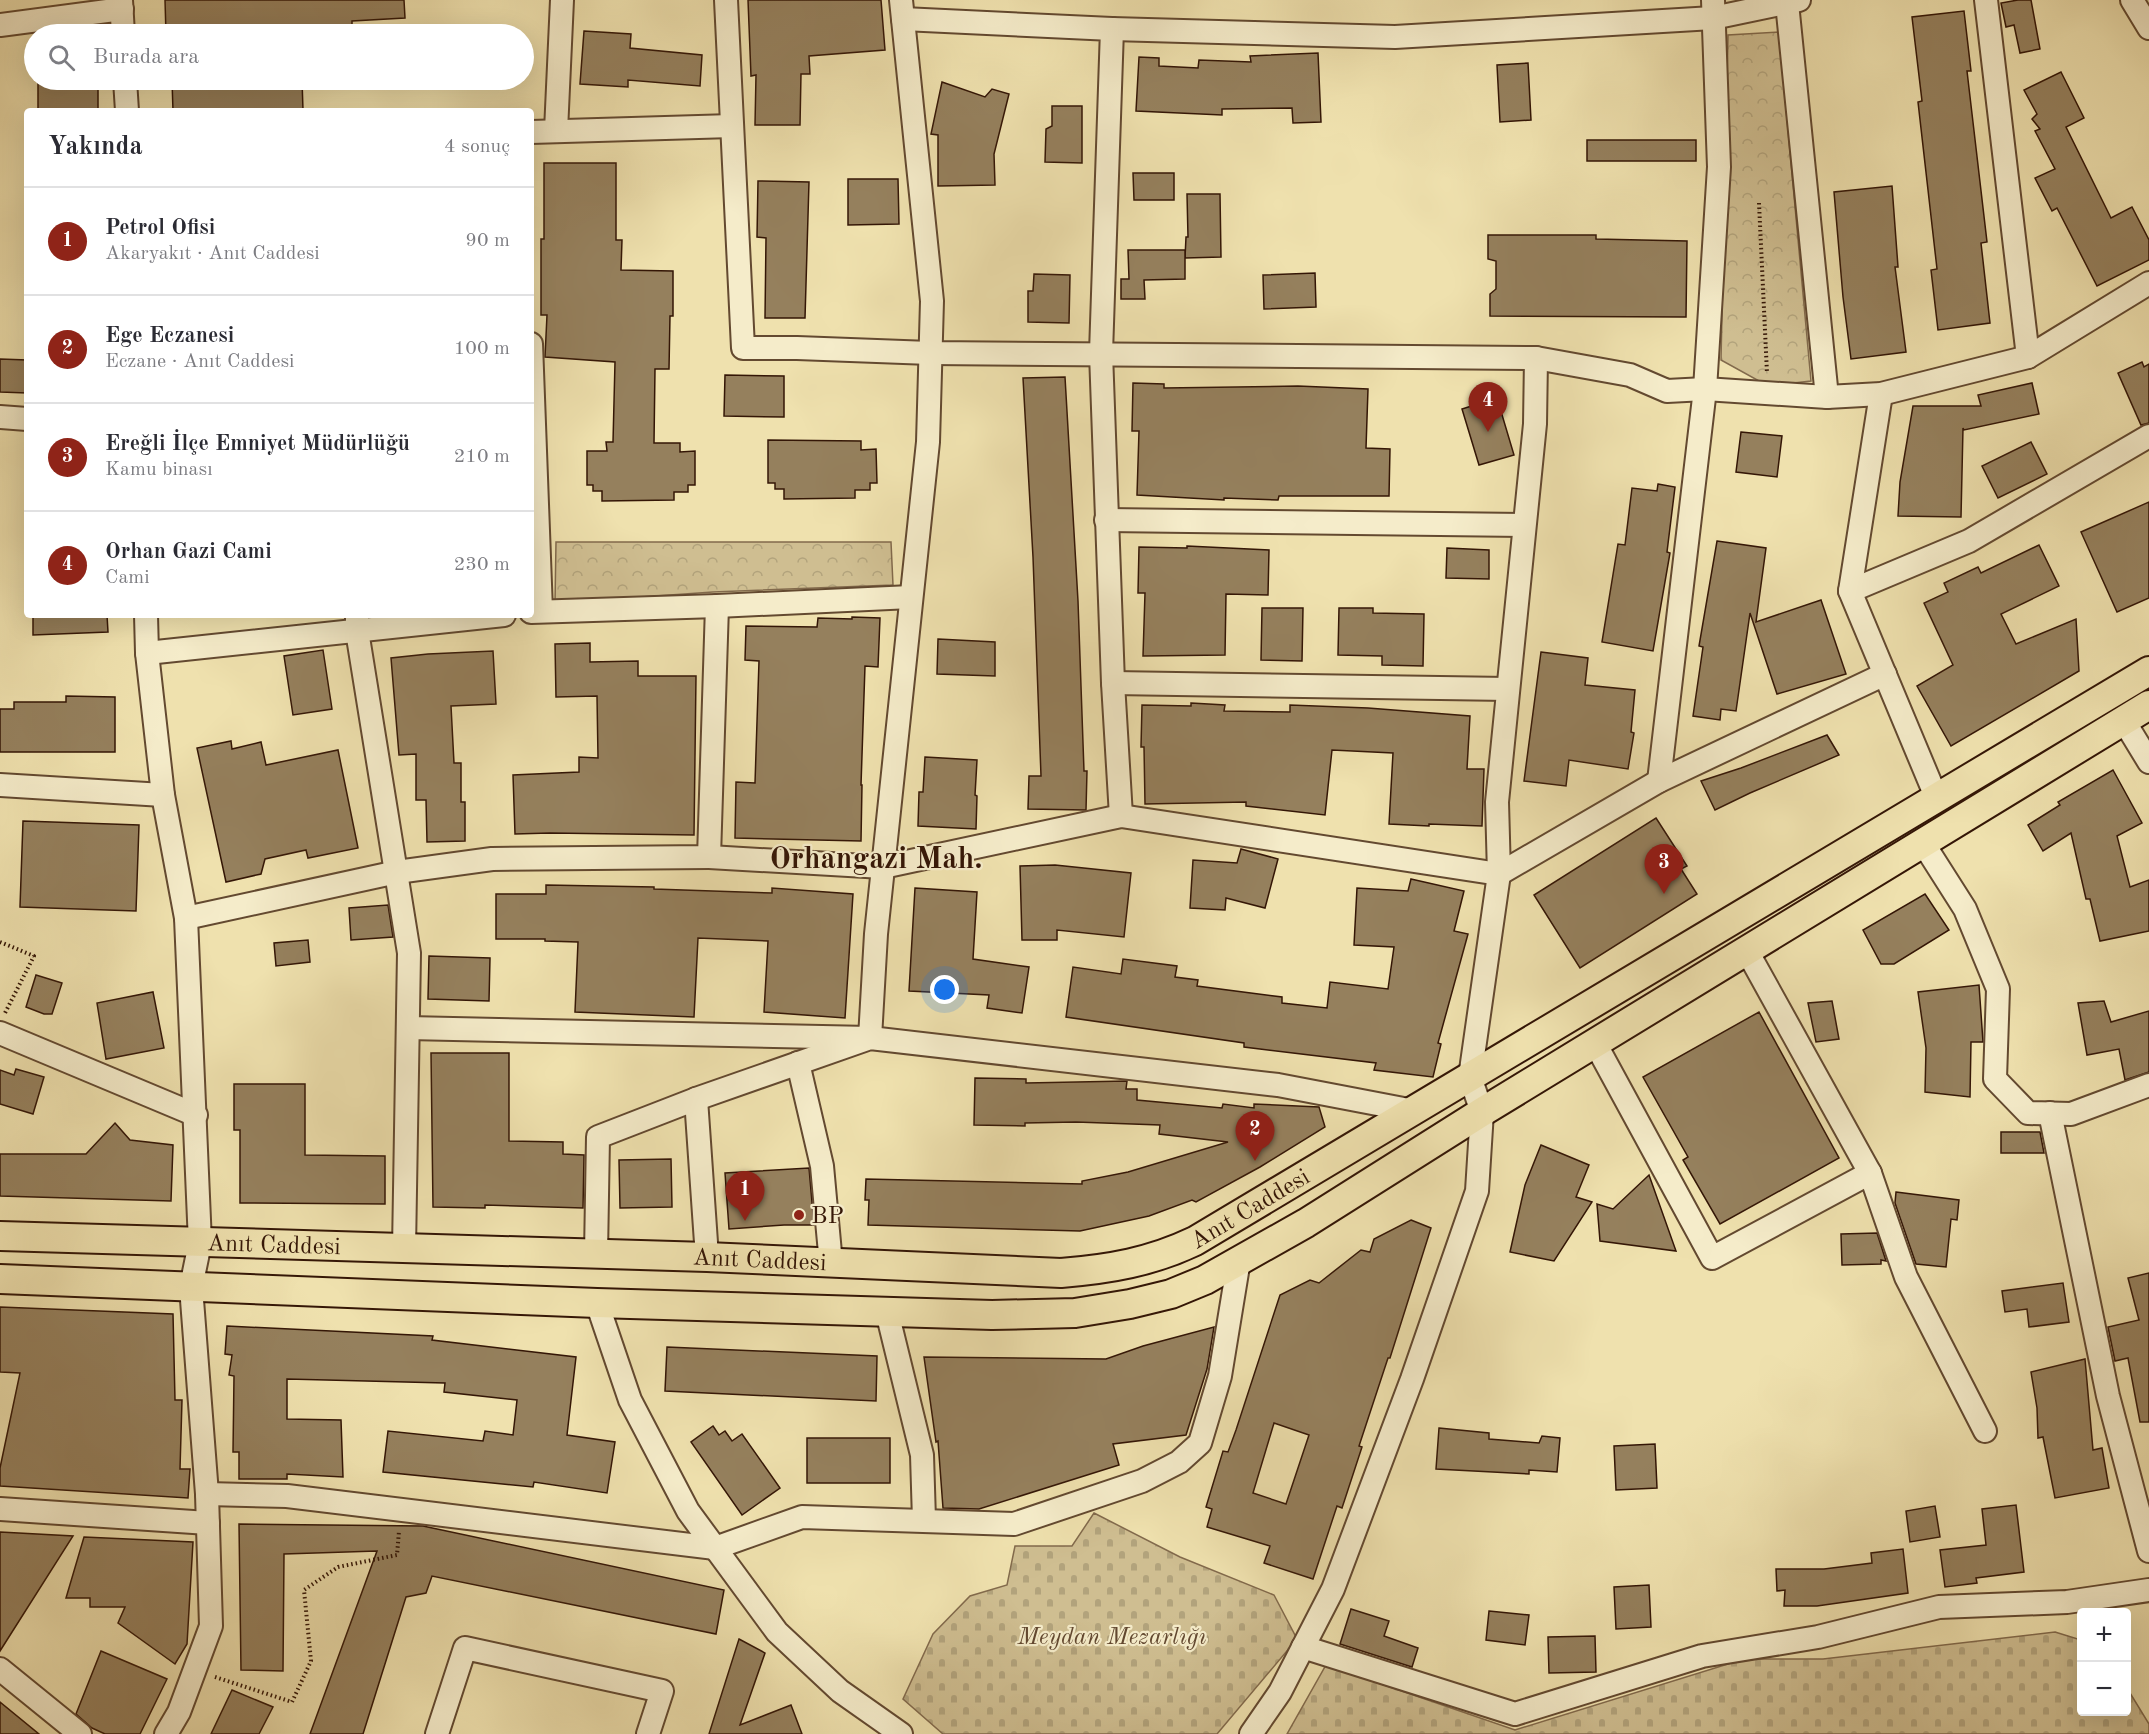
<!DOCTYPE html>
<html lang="tr">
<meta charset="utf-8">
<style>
body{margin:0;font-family:"Old Standard TT",serif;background:#f7f7f7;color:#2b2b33}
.controls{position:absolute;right:18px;bottom:18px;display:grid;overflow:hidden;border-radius:6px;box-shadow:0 6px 24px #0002}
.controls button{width:54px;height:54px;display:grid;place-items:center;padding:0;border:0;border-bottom:2px solid #e1e1e2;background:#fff;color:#2b2b33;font:30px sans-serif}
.you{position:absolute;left:945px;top:990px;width:21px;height:21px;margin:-15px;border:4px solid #fff;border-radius:50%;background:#1a73e8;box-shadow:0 0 0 9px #1a73e833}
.badge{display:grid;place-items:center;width:39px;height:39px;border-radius:50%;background:#8f2418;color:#fff;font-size:20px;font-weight:700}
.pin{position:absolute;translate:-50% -50px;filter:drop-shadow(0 2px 3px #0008)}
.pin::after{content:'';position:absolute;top:32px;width:21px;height:18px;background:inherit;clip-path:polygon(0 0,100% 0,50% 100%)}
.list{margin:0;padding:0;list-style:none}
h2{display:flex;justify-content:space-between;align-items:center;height:78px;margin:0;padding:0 24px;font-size:26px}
h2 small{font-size:20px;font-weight:400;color:#7c7c81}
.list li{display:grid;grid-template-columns:39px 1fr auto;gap:18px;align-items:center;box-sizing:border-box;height:108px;padding:0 24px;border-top:2px solid #e1e1e2}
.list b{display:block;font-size:22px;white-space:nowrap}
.list p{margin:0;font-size:20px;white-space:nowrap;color:#7c7c81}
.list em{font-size:20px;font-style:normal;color:#7c7c81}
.icon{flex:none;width:33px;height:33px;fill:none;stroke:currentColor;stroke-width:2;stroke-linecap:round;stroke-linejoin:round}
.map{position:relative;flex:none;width:2149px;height:1734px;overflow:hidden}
.search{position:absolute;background:#fff;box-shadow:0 6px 24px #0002;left:24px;top:24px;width:510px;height:66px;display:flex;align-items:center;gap:15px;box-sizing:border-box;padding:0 21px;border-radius:33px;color:#7c7c81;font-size:22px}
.panel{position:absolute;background:#fff;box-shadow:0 6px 24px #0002;left:24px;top:108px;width:510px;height:510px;border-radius:6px}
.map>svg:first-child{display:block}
</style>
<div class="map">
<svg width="2149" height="1734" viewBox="0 0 2149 1734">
<defs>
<pattern id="cemetery-stones" width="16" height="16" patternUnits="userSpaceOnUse" patternTransform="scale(1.5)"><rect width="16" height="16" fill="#cfbe91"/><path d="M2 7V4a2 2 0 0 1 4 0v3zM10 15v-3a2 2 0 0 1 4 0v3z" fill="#b2a37c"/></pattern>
<pattern id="park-crowns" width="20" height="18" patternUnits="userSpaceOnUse" patternTransform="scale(1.5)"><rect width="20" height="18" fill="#cfbe91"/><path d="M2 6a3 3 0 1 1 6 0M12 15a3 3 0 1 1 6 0" fill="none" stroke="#b2a37c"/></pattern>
</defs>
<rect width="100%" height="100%" fill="#efe1ae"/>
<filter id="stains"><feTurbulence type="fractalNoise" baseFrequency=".00333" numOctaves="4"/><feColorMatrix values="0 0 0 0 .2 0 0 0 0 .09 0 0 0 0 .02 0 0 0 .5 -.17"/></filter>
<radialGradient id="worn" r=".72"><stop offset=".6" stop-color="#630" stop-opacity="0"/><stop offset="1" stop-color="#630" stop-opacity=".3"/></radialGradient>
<!-- cemetery -->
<g fill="url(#cemetery-stones)" stroke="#826a4c" stroke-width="1.5">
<polygon points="1094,1513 1180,1557 1274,1595 1297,1639 1217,1734 943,1734 903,1699 933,1634 970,1596 1007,1585 1015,1546 1072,1546"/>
<polygon points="2055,1632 2081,1640 2082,1712 2126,1712 2127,1688 2149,1724 2149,1734 1287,1734 1326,1665 1515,1730 1744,1659 1823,1659"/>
</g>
<!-- park -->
<g fill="url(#park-crowns)" stroke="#826a4c" stroke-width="1.5">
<polygon points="1779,32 1811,381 1768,386 1721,360 1728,35"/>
<polygon points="556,542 891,542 893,585 713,592 555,603"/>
</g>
<!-- building -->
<g fill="#95805d" stroke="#341606" stroke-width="1.5" fill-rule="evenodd">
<polygon points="165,0 404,0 405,18 352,21 352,26 295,32 295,34 166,34"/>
<polygon points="748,0 881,0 885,50 809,56 810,74 801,74 800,125 755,125 756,75 751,76"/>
<polygon points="2018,0 2031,0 2040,49 2020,53 2014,25 2006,27 2001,3"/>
<polygon points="1964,11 1971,71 1967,71 1987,242 1981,243 1990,323 1938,330 1931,270 1937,269 1918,102 1922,101 1912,17"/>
<polygon points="584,31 631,34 630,48 702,55 700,86 628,80 628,87 580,84"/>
<polygon points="1318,53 1321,122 1293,123 1292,108 1222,109 1222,115 1136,111 1139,57 1159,58 1159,66 1198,68 1199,60 1251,62 1250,56"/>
<polygon points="1528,63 1531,120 1500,122 1497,65"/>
<polygon points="2061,72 2084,118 2066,127 2111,218 2132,207 2149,240 2149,260 2097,286 2057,208 2052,211 2035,178 2055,169 2035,131 2040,129 2032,119 2037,114 2024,90"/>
<rect x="38" y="80" width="60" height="31"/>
<polygon points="172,80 302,80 303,110 173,111"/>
<polygon points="942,82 985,97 992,89 1009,94 994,154 995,185 938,186 938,135 931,134"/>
<polygon points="1052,106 1082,106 1082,163 1045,162 1046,129 1052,126"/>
<rect x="1587" y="140" width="109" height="21"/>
<polygon points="544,163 616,163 616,240 622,240 621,270 673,271 673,316 670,316 669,369 655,369 654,443 680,443 680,452 695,451 695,485 688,485 688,492 674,492 674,500 602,501 602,491 593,491 593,485 587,485 587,451 607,451 606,442 613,442 615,362 545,357 547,315 541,315 541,239 544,239"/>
<polygon points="1133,173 1174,173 1174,200 1134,200"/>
<polygon points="848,179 898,179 899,224 848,225"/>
<polygon points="758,181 809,182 805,318 765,318 766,238 757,237"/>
<polygon points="1892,186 1898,267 1895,267 1906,352 1851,359 1843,297 1834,192"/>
<polygon points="1187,194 1220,194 1221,257 1185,258 1186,237 1188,237"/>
<polygon points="1488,235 1596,235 1596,239 1687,241 1686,317 1490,316 1490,294 1496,289 1496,261 1488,259"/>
<polygon points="1128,250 1185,250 1185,279 1144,280 1145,299 1121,299 1121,279 1129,279"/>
<polygon points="1315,273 1316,307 1264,309 1263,275"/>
<polygon points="1034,274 1070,275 1069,323 1028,322 1028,291 1033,291"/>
<polygon points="0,359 27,360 27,393 0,392"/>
<polygon points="2142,362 2144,367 2149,364 2149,423 2141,425 2118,373"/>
<polygon points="725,375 784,376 784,417 724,416"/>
<polygon points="1065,377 1078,601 1084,771 1087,771 1086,810 1028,809 1029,776 1041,776 1033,557 1023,378"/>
<polygon points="1133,383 1164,384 1164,388 1298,386 1368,389 1366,448 1390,449 1389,496 1279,496 1278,500 1224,498 1224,500 1137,495 1139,431 1132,431"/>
<polygon points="2032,383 2039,414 1964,430 1963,428 1961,517 1898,516 1900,482 1913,406 1981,406 1978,395"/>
<polygon points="1497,398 1514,455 1479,465 1462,409"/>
<polygon points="1741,432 1782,436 1777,477 1736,472"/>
<polygon points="768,440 861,441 861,450 876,449 877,483 870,483 870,490 855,490 855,498 784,499 784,489 775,489 775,483 768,483"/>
<polygon points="2031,442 2047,474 1998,498 1982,466"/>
<polygon points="1658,484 1675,487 1667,552 1670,553 1653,651 1602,642 1618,544 1625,545 1632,488 1657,491"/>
<polygon points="2149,502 2149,598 2117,612 2081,532"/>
<polygon points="1717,541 1766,548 1756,622 1821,600 1846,674 1777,694 1750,613 1736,711 1721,709 1720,720 1693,716 1703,647 1699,646"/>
<polygon points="2039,545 2059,586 2001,614 2016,644 2076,619 2079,671 1951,746 1917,686 1953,665 1924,603 1948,592 1944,583 1978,567 1981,573"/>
<polygon points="1187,546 1269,550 1268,595 1226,594 1225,655 1143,656 1145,593 1138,593 1139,547 1187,548"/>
<polygon points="1447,548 1489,550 1489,579 1446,578"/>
<polygon points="1262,608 1303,608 1302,661 1261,660"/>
<polygon points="1339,608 1373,608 1373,613 1424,614 1423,666 1382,665 1382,656 1338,655"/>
<polygon points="33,615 107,615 108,632 33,635"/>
<polygon points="852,617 880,618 878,667 865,666 861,785 862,785 861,841 735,838 736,782 755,783 759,661 745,660 746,626 817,627 818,618 852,619"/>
<polygon points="938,639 995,642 995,676 937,674"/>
<polygon points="590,643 590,662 638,661 638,676 696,676 694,835 550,833 515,834 513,775 579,772 579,757 598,758 597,696 556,697 555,644"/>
<polygon points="323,650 332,709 293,715 284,656"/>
<polygon points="493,651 496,704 451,706 454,763 461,763 461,802 465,802 465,841 427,842 426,800 416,800 416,754 399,755 391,658 428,654"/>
<polygon points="1541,652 1588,658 1585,685 1635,690 1631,732 1634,733 1628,769 1569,760 1566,786 1524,781"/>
<polygon points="66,696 115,697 115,752 0,752 0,709 14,709 14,702 66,702"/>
<polygon points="1191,703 1225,705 1224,711 1290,712 1290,705 1368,708 1470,716 1467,769 1484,769 1482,826 1429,824 1429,826 1389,824 1393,753 1332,750 1325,815 1246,806 1246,802 1145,804 1144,747 1141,747 1142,705 1191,706"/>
<polygon points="1827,735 1839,755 1750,793 1715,810 1701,781 1741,768"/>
<polygon points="231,741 232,749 261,742 266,765 338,750 358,848 308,858 306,850 265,859 261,874 226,882 197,748"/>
<polygon points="925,757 977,760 975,795 977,796 976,829 918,826 919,792 923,792"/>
<polygon points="2113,770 2142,823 2117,836 2130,887 2149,880 2149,931 2100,941 2090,899 2086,899 2071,833 2043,851 2028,825 2060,805 2058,802"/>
<polygon points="1656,818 1687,866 1681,869 1697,894 1580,968 1534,895"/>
<polygon points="23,821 139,825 136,911 20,907"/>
<polygon points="1241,849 1278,859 1265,908 1226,898 1225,910 1190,908 1193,860 1237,863"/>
<polygon points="1055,865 1131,873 1124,937 1057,930 1057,940 1022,940 1020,866"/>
<polygon points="1411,879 1464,891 1454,931 1468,934 1438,1043 1441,1044 1433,1077 1374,1070 1376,1063 1244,1047 1244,1043 1066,1017 1073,967 1121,974 1123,959 1177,966 1175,977 1198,980 1197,986 1282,997 1282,1003 1327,1008 1330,982 1388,989 1394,947 1354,945 1357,888 1408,891"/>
<polygon points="546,885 654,887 654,889 772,893 772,888 853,894 845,1018 764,1012 768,941 698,938 694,1017 575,1012 578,942 545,941 545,939 496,939 496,894 546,894"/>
<polygon points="915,888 977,892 973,959 1029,967 1022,1013 987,1008 989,995 909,991"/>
<polygon points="1925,894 1949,930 1894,964 1881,964 1863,930"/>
<polygon points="388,905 393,937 351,940 349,908"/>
<polygon points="308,940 310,962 276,966 274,943"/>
<polygon points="429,956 490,958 489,1001 428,999"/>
<polygon points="36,975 62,983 52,1014 44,1014 26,1007"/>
<polygon points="1979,985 1983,1042 1971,1042 1970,1097 1925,1092 1926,1048 1918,992"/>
<polygon points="153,992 164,1048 106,1059 97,1003"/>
<polygon points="1832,1001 1839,1039 1816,1042 1808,1003"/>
<polygon points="2104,1001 2111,1022 2149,1011 2149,1072 2125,1080 2119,1049 2087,1055 2078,1003"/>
<polygon points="1759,1012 1839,1158 1720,1224 1683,1160 1688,1157 1643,1077"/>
<polygon points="431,1053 509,1053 509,1141 563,1142 563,1154 584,1155 583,1208 485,1205 485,1208 433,1207"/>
<polygon points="16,1069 44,1077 33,1114 0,1104 0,1070 14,1075"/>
<polygon points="975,1078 1026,1079 1026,1083 1127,1081 1126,1089 1137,1089 1137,1100 1222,1108 1223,1104 1254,1108 1254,1104 1319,1107 1325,1127 1260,1167 1196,1202 1192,1200 1149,1216 1080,1231 868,1225 869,1200 865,1200 866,1179 1082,1184 1082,1181 1128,1172 1228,1142 1159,1134 1160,1125 1076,1122 1025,1123 1025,1126 974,1125"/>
<polygon points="234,1084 305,1084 305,1155 385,1156 385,1204 240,1203 240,1130 234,1130"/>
<polygon points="115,1123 130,1140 173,1145 171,1201 0,1196 0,1154 86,1154"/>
<polygon points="2001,1132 2040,1132 2044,1153 2001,1153"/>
<polygon points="1541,1145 1589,1165 1576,1197 1592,1202 1554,1261 1510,1252 1525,1185"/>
<polygon points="671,1159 672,1207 620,1208 619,1160"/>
<polygon points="809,1168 814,1225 784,1225 729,1229 725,1173"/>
<polygon points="1649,1175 1676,1251 1600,1241 1597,1204 1613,1209"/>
<polygon points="1896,1192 1959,1200 1957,1220 1951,1219 1946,1267 1916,1264 1895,1203"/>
<path d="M1411,1220L1431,1228L1390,1358H1388L1359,1446L1362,1447L1342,1508L1337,1506L1313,1579L1264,1563L1270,1546L1207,1527L1212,1509L1206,1507L1223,1451L1228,1452L1236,1430L1280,1295L1310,1280L1319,1283L1361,1250L1370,1252L1374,1239ZM1274,1423L1309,1435L1286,1504L1253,1493Z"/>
<polygon points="1877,1233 1886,1261 1881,1260 1881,1264 1842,1265 1841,1234"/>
<polygon points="2149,1273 2149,1422 2140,1422 2128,1358 2115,1361 2108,1327 2139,1320 2128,1278"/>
<polygon points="2063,1283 2069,1322 2029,1327 2027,1309 2005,1312 2002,1291"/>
<polygon points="0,1307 173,1314 175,1400 182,1400 180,1469 190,1469 188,1498 0,1486 0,1468 20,1373 0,1372"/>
<polygon points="227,1326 433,1336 432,1340 576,1357 567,1435 615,1442 607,1493 534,1482 533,1487 383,1472 388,1431 483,1441 485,1431 513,1435 517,1400 444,1392 445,1383 287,1379 287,1419 341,1420 343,1477 287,1474 287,1479 239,1479 239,1452 233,1452 234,1376 229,1375 232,1355 225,1354"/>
<polygon points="1214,1327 1207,1369 1186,1435 1113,1444 1119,1465 979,1509 943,1508 938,1441 936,1442 924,1357 1106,1359 1143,1346"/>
<polygon points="667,1347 877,1356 876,1401 665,1391"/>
<polygon points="2085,1359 2093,1450 2102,1448 2109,1488 2055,1498 2043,1437 2038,1438 2037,1408 2031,1372"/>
<polygon points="713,1426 719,1435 725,1431 732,1441 742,1434 780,1488 742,1515 691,1442"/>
<polygon points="1439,1428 1489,1433 1489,1439 1539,1443 1542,1436 1560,1438 1557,1472 1529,1470 1529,1474 1436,1469"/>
<rect x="807" y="1438" width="83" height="45"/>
<polygon points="1655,1444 1657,1488 1616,1490 1614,1446"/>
<polygon points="2016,1505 2024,1572 1976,1578 1977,1583 1945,1587 1940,1550 1986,1545 1982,1509"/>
<polygon points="1935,1506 1940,1537 1910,1542 1906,1511"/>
<polygon points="239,1524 423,1526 724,1590 716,1634 432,1576 426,1593 406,1597 363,1734 310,1734 377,1551 284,1554 283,1671 241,1670"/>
<polygon points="0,1532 73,1536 0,1651"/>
<polygon points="84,1537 193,1542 187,1644 175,1664 118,1623 125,1607 90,1607 90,1598 66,1598"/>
<polygon points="1903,1549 1908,1593 1817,1606 1784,1606 1785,1590 1777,1591 1776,1569 1824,1569 1872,1563 1871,1553"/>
<polygon points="1649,1585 1651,1627 1616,1629 1614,1587"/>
<polygon points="1351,1609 1389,1621 1384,1636 1418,1648 1412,1667 1340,1644"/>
<polygon points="1489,1611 1529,1615 1525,1645 1486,1640"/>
<polygon points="1595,1636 1596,1672 1549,1673 1548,1637"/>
<polygon points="739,1639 765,1653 740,1725 791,1705 802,1734 709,1734"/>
<polygon points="101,1651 167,1679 140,1734 105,1734 92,1728 76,1714"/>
<polygon points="232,1690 273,1707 259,1734 211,1734"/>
<polygon points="0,1702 39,1734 0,1734"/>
</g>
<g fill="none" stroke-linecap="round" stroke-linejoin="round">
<!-- minor casing -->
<g stroke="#634930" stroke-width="26">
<g id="minor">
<polyline points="121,0 123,34"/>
<polyline points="726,0 743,348 797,348 930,353 1536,358 1630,375 1667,391 1705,389 1827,397 1881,394 2028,357 2149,283"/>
<polyline points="1986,0 2028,357"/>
<polyline points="2132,0 2149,28"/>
<polyline points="1787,3 1827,397"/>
<polyline points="903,19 1112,29 1101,353 1113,683 1121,816"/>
<polyline points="0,25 122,9"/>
<polyline points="1112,29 1395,37 1713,18 1799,0"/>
<polyline points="125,80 127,111"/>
<polyline points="556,131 562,0"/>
<polyline points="531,132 732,126"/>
<polyline points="531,344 541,611"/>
<polyline points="1881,394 1850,591 1937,799"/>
<polyline points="0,417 27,419"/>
<polyline points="1106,520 1524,525"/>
<polyline points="1850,591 1969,541 2149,436"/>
<polyline points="531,612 717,606 911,597"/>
<polyline points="146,615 147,653 163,795 186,918 200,1243 191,1287 207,1494 211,1626 179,1712 166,1734"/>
<polyline points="357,615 357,631 409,953 404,1249"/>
<polyline points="147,653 504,615"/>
<polyline points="1113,683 1508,689"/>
<polyline points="2124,721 2149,762"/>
<polyline points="1659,781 1705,389 1719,167 1713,0"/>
<polyline points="0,785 163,795"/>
<polyline points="1923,843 1965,909 1998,989 1995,1079 2028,1113 2071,1114 2149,1085"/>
<polyline points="709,857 883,867 1121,816 1499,874 1659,781 1885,674"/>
<polyline points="186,918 397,872 492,859 709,857 717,606"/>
<polyline points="408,1028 870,1038 876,934 928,442 932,301 901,0"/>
<polyline points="0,1033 196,1115"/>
<polyline points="1595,1043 1712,1258 1870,1173 1747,951"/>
<polyline points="798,1063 822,1166 831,1264"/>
<polyline points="696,1099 707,1257"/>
<polyline points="2050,1113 2108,1396 2149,1551"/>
<polyline points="1870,1173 1906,1277 1985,1431"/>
<polyline points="596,1254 598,1137 696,1099 870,1038 1278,1085 1414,1111"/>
<polyline points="597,1303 630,1400 688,1511 777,1632 840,1691 901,1734"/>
<polyline points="887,1312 922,1455 924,1520"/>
<polyline points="207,1494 287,1496 715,1548 802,1517 1014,1524 1142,1481 1179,1462 1200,1443 1220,1376 1239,1260"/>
<polyline points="0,1509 208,1523"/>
<polyline points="1303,1647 1515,1714 1702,1656 1818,1637 1939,1607 2067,1602 2149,1590"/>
<polyline points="0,1669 80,1734"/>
<polyline points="437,1734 465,1648 662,1691 648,1734"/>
<polyline points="1251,1734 1280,1692 1333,1589 1412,1379 1477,1191 1482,1112 1470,1077 1499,874 1497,802 1535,424 1536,358"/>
</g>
</g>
<!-- major casing -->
<g stroke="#341606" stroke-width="32">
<g id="major">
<path id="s1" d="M0,1236L707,1257L1061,1273C1110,1269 1151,1262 1195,1241L2149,671"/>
<polyline points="0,1279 597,1303 992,1315 1075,1313 1130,1304 1171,1294 1205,1280 1306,1223 1482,1112 2149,705"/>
</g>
</g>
<!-- path -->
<g stroke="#341606" stroke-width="4" stroke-dasharray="1.5 3" stroke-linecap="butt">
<polyline points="1759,203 1767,373"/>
<polyline points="0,942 34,956 5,1013"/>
<polyline points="215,1677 292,1702 311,1661 304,1590 338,1567 397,1555 399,1531"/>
</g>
<!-- minor -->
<use href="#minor" stroke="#f5ecca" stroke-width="22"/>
<!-- major -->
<use href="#major" stroke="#efe1ae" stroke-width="28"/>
</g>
<!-- markers -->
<circle fill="#8f2418" stroke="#f5ecca" stroke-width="2" cx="799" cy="1215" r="6"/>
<g text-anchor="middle" stroke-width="4.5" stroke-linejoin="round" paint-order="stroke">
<!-- street labels -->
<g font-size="24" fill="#341606" stroke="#f5ecca">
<text dy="8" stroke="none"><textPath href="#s1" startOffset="1264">Anıt Caddesi</textPath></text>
<text dy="8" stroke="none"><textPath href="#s1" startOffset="274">Anıt Caddesi</textPath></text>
<text dy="8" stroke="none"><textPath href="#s1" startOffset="760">Anıt Caddesi</textPath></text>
</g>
<!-- poi labels -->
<g font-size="24" fill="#341606" stroke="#f5ecca" text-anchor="start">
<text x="811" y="1223">BP</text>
</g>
<!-- park labels -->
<g font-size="24" font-style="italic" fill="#624830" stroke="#f5ecca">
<text x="1112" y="1644">Meydan Mezarlığı</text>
</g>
<!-- district labels -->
<g font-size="30" font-weight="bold" fill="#341606" stroke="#f5ecca">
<text x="876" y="868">Orhangazi Mah.</text>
</g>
</g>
<rect width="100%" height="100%" filter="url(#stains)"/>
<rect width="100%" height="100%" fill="url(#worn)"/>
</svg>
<div class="controls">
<button>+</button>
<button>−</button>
</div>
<div class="you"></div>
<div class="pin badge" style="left:745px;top:1221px">1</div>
<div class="pin badge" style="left:1255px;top:1161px">2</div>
<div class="pin badge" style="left:1664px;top:894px">3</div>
<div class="pin badge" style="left:1488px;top:432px">4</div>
<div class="search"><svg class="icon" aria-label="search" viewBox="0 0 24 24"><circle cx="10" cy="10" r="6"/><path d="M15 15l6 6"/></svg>Burada ara</div>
<section class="panel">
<h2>Yakında<small>4 sonuç</small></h2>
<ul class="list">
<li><span class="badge">1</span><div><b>Petrol Ofisi</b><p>Akaryakıt · Anıt Caddesi</p></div><em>90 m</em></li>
<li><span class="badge">2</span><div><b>Ege Eczanesi</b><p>Eczane · Anıt Caddesi</p></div><em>100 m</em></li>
<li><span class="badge">3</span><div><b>Ereğli İlçe Emniyet Müdürlüğü</b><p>Kamu binası</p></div><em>210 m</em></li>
<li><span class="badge">4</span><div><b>Orhan Gazi Cami</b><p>Cami</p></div><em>230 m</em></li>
</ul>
</section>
</div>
